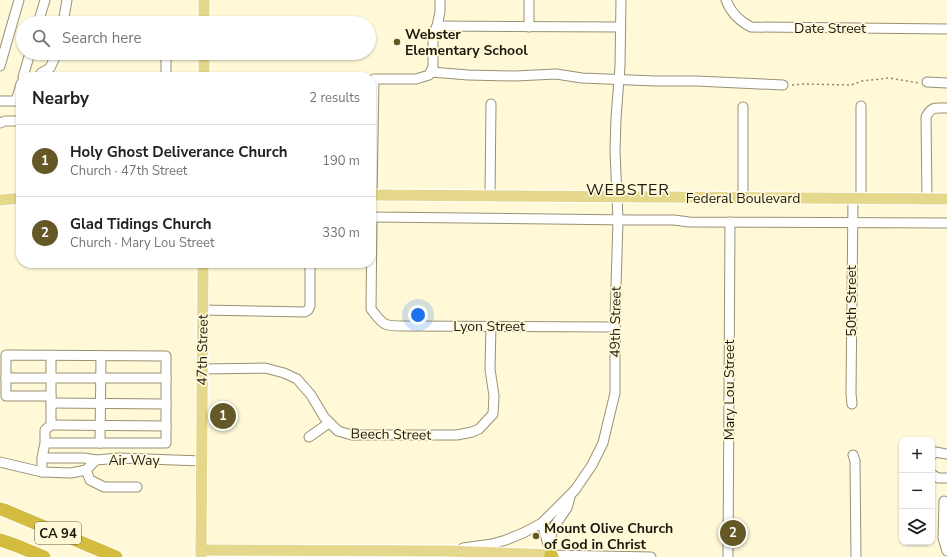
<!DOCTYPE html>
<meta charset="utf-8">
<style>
body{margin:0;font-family:"Nunito Sans",sans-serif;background:#f2f2f2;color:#202124}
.controls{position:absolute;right:12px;bottom:12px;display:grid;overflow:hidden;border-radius:8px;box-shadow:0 1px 3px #0004}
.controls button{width:36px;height:36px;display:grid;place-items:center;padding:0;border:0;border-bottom:1px solid #e0e0e0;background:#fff;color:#202124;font:20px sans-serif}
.you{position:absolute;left:418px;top:315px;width:14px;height:14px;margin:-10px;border:3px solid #fff;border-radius:50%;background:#1a73e8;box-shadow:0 0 0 6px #1a73e833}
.badge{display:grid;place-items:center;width:26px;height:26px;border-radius:50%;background:#645926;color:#fff;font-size:13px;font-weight:700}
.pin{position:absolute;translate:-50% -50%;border:2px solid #fff;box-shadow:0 1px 4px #0006}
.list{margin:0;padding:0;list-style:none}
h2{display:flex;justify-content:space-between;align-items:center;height:52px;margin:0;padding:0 16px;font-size:17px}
h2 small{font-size:13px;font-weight:400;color:#757577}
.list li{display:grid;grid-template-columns:26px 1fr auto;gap:12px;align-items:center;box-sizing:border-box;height:72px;padding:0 16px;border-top:1px solid #e0e0e0}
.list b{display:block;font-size:15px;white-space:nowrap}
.list p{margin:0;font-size:13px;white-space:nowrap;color:#757577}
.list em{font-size:13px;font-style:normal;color:#757577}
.icon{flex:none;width:22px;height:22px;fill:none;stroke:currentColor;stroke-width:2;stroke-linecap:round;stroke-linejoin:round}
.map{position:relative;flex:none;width:947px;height:557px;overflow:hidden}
.search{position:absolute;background:#fff;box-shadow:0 1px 3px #0004;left:16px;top:16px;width:360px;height:44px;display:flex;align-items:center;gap:10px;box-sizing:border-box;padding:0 14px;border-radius:22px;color:#757577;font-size:15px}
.panel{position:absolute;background:#fff;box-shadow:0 1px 3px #0004;left:16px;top:72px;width:360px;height:196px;border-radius:16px}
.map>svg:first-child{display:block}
</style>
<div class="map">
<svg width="947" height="557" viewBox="0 0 947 557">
<rect width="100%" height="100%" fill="#fff9d8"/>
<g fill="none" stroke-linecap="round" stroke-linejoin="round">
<!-- minor casing -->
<g stroke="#989274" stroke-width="11">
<g id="minor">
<path d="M726,0C731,13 739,21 751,27L947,29"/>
<polyline points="38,23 45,0"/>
<polyline points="63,23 67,0"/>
<polyline points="437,26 620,27"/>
<polyline points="529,27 529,0"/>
<polyline points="0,66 19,0"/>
<polyline points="431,72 468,75 515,76 556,74 582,78 655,81 696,81 783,85"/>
<polyline points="23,77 30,53"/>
<polyline points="40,77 41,73 50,68 57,53"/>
<polyline points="166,77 166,58"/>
<polyline points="927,82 947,83"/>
<polyline points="0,101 21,101"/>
<polyline points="16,101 21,84"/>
<polyline points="0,123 5,121 21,121"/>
<polyline points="372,195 374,79 416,79 429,75 433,67 433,34 437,26 440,12 440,0"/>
<polyline points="490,196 491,104"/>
<polyline points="743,198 743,107"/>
<polyline points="861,199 861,106"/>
<path d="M927,199L926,117C932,106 935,108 947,108"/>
<polyline points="371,217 631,220 674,220 689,222 947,223"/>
<path d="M372,217L371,309C383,324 382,326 402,326L615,327"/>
<polyline points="202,310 305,312 308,310 310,306 310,263"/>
<polyline points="202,369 265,368 284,373 297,379 311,395 324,417 338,431 352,435 457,435 472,432 479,429 493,414 494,396 490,369 491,326"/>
<polyline points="6,378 166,378"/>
<polyline points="51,396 51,356"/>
<polyline points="51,403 166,404"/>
<polyline points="852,404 851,393 853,199"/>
<polyline points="51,425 166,426"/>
<polyline points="309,437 329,423"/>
<polyline points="100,443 101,356"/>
<polyline points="853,455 855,461 856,557"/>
<polyline points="932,455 935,452 947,454"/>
<polyline points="42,458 84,458 96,460"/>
<polyline points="0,462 42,472 71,473 86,470 96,460 119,458 202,461"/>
<polyline points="86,470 90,480 104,487 137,487"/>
<polyline points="42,472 42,458 45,443 166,443 166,356 6,355 6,396 51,396 51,425 45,430 45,443"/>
<polyline points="932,474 933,475 938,478 947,478"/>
<polyline points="944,501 943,538 947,551"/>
<polyline points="542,523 551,555 651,557"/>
<polyline points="549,545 553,528 567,508 570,497"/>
<polyline points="463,548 492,544 506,540 523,533 542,523 575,490 592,465 603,443 608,422 615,393 615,320 618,220 615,151 616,118 620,66 621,0"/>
<polyline points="728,557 730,222"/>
</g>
</g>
<!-- major casing -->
<g stroke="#fff" stroke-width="13">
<g id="major">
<polyline points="204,0 204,23"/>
<polyline points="204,53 204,77"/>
<polyline points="371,195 947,199"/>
<polyline points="0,200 21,198"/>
<polyline points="201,550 448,551 551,555"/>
<polyline points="201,556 203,263"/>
</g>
</g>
<!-- highway casing -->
<g stroke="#fff" stroke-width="15">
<g id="highway">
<polyline points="0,509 4,510 116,557"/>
<polyline points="0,540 15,545 44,557"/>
<polyline points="551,555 552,557"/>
</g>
</g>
<!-- path -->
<polyline stroke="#8a8670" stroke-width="1.5" stroke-dasharray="2 3" stroke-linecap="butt" points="792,85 804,84 851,85 862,81 889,78 919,83"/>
<!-- minor -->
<use href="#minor" stroke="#fff" stroke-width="9"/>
<!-- major -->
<use href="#major" stroke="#e5d78b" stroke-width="11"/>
<!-- highway -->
<use href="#highway" stroke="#d4bc3e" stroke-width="13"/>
</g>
<!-- markers -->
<g fill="#645926" stroke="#fff9d8" stroke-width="1.5">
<circle cx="397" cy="42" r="4"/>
<circle cx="536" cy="536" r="4"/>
</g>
<g text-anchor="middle" stroke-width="3.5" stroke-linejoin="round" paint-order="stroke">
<!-- shield labels -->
<rect fill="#fff9d8" stroke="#5f5c4a" stroke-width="1" x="35" y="522" width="46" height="22" rx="3"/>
<g font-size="13" font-weight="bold" fill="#1b180d">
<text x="58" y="538">CA 94</text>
</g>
<!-- street labels -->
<g font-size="14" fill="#1b180d" stroke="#fff9d8">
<text x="830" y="33">Date Street</text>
<text x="743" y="203">Federal Boulevard</text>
<text transform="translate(851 301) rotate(-90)" y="5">50th Street</text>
<text transform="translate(615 322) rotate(-89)" y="5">49th Street</text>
<text x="489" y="331">Lyon Street</text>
<text transform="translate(202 350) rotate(-89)" y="5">47th Street</text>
<text transform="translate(729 390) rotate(-90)" y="5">Mary Lou Street</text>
<text transform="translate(391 434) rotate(1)" y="5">Beech Street</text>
<text x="134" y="465">Air Way</text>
</g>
<!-- poi labels -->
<g font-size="14" font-weight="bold" fill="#1b180d" stroke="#fff9d8" text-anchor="start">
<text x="405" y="39">Webster<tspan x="405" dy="16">Elementary School</tspan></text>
<text x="544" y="533">Mount Olive Church<tspan x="544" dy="16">of God in Christ</tspan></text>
</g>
<!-- quarter labels -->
<g font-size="16" letter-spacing="1" fill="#1b180d" stroke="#fff9d8">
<text x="628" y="195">WEBSTER</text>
</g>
</g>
</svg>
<div class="controls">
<button>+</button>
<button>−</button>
<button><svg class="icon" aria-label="layers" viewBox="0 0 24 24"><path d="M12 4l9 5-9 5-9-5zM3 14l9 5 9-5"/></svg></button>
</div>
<div class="you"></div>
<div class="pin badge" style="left:223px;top:416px">1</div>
<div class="pin badge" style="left:733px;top:533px">2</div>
<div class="search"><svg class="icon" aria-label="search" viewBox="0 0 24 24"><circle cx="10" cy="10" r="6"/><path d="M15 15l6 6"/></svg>Search here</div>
<section class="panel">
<h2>Nearby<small>2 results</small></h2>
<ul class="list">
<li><span class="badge">1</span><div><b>Holy Ghost Deliverance Church</b><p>Church · 47th Street</p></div><em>190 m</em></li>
<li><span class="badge">2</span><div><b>Glad Tidings Church</b><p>Church · Mary Lou Street</p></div><em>330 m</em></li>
</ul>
</section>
</div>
